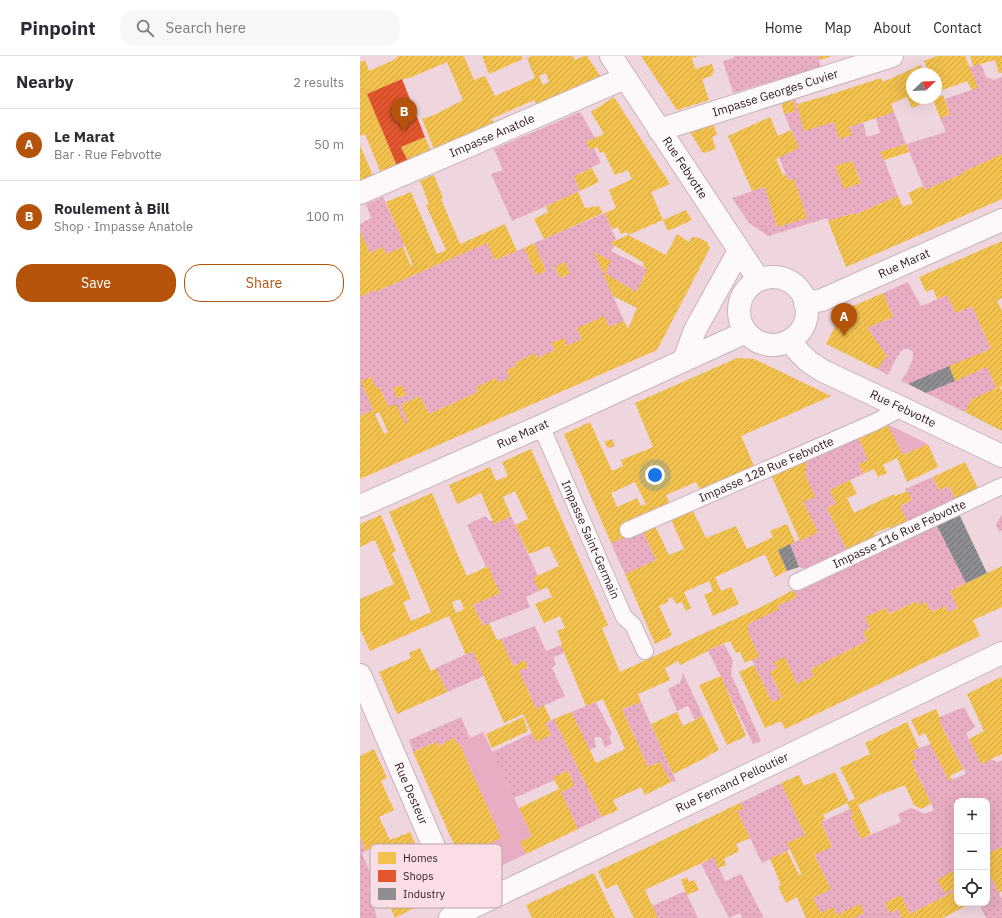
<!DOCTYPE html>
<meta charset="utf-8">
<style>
body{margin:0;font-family:"IBM Plex Sans",sans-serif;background:#f7f7f7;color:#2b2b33}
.controls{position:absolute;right:12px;bottom:12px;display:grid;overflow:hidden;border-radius:8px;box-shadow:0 4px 16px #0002}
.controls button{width:36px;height:36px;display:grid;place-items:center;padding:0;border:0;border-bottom:1px solid #e1e1e2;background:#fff;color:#2b2b33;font:20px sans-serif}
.compass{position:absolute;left:546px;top:12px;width:36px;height:36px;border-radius:50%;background:#fff;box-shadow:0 4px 16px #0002;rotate:67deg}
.you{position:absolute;left:295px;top:419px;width:14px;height:14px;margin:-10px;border:3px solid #fff;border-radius:50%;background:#1a73e8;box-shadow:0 0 0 6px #1a73e833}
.badge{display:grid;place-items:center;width:26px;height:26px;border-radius:50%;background:#b45309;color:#fff;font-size:13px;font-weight:700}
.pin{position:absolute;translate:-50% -33px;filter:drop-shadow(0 1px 2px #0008)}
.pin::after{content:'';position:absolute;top:21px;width:14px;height:12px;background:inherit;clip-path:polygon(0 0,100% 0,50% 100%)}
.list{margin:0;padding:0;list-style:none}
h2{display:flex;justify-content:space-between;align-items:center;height:52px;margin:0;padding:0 16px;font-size:17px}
h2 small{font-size:13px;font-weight:400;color:#7c7c81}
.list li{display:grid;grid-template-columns:26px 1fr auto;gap:12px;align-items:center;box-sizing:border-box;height:72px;padding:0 16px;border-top:1px solid #e1e1e2}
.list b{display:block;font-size:15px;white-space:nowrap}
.list p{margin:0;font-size:13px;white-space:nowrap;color:#7c7c81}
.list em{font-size:13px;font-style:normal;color:#7c7c81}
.actions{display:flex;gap:8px;padding:12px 16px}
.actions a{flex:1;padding:9px 0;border:1px solid #b45309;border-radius:16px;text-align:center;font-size:14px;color:#b45309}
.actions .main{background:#b45309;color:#fff}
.icon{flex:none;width:22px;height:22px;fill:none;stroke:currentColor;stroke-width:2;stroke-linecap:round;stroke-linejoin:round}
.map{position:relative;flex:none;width:642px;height:862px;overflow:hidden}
header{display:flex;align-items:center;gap:24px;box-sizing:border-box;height:56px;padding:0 20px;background:#fff;border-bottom:1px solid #e1e1e2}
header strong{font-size:19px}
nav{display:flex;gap:22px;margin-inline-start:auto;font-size:14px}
.search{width:280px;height:36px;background:#f7f7f7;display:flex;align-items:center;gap:10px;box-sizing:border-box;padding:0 14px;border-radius:16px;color:#7c7c81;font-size:15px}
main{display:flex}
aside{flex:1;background:#fff}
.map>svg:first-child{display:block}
</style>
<header>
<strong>Pinpoint</strong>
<div class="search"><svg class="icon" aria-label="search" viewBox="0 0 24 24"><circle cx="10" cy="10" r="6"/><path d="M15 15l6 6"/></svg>Search here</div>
<nav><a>Home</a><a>Map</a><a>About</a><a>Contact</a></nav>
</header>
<main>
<aside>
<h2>Nearby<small>2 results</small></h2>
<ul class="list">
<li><span class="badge">A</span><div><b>Le Marat</b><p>Bar · Rue Febvotte</p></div><em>50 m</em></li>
<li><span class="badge">B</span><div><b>Roulement à Bill</b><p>Shop · Impasse Anatole</p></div><em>100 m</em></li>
</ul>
<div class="actions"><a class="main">Save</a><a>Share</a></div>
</aside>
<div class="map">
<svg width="642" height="862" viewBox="0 0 642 862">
<defs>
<pattern id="grass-dots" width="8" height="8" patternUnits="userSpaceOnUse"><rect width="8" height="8" fill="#e8adc2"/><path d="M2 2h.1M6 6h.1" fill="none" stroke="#c794a6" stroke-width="1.8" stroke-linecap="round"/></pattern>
<pattern id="homes-hatch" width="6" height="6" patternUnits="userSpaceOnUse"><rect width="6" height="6" fill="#f2c14e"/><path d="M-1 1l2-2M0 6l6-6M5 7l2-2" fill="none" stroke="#d0a544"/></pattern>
<pattern id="shops-hatch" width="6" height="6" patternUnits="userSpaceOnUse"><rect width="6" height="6" fill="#e4572e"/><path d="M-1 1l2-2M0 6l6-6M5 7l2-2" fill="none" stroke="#b94727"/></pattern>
<pattern id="industry-hatch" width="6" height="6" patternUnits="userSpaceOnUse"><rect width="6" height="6" fill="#8d8d92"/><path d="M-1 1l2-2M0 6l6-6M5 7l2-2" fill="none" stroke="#737277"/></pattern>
</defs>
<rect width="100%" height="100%" fill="#efd5dd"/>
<!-- grass -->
<g fill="url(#grass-dots)" fill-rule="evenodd">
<polygon points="374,0 458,0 461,11 373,37 363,5 374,2"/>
<path d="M621,8L626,21L634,24L642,21V98L603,116L604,117L565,134L546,88L521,96L538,140L494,159L493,157L468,165L467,162L408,180L389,167L372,142L405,131L417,171L447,162L434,123L428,124L419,101L439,92L424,58L436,55L432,42L435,41L444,74L474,66L492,79L489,71L503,66L507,81L520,77L516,62L534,56L546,88L586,76L580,62L590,58L585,43L617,32L609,11ZM492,105L501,127L484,132L475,110Z"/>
<polygon points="220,56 235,82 226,86 230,94 234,92 241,107 214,120 220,135 152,165 131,118 143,114 134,93"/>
<polygon points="23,141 45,190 26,198 23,191 10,197 0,175 0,168 11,162 6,148"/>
<path d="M245,157L256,184L250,187L254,190L251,195L287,213L283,223L276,236L245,217L250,205L234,196L264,265L249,271L244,260L218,272L222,283L207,290L204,282L192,287L195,294L177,302L175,297L155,307L156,310L147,314L149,322L139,327L136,322L116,331L118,336L69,358L60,340L41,349L48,366L45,368L29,351L19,331L6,336L13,354L0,360V241L14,234L15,236L127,187L135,204L164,192L176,219L186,214L174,187ZM205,206L210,218L200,222L195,211ZM41,329L46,339L38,342L33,332Z"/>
<path d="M548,226L561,250L587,239L596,257L612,250L631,293L548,328L541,325C546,317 554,306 553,296C551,294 547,292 544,293C538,296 531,313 528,319L517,313L527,300L507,272L533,261L523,237Z"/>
<polygon points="627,311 636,332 611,344 605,356 566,337"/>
<polygon points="498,381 508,404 499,408 503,418 470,434 476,448 467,452 487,494 445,513 439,511 430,488 458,476 443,446 455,441 445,418 447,405"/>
<polygon points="573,421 579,434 589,430 596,444 550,466 547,465 540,450 552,444 547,435 545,433"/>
<polygon points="642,459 642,474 639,476 636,468"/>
<polygon points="125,460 130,465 133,464 134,468 151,460 178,520 179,535 166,541 170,551 123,570 113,549 140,537 128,510 126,511 107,469"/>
<polygon points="576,468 606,527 590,535 598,552 588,556 585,550 572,556 565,546 558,549 556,545 529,558 526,552 505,561 510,572 503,576 507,585 451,613 454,620 437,628 425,601 415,606 417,612 410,616 422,641 412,646 392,604 399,601 388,575 388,568 417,550 436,541 433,534"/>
<polygon points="282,473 296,504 265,518 251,487"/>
<polygon points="175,570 186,595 201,589 204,597 193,601 196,608 192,612 205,640 176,653 159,615 168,611 165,604 153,610 141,583"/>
<polygon points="364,588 373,605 371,618 401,685 393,688 348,594"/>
<polygon points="113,595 124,620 87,636 76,612"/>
<polygon points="323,617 343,660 335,664 328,650 317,655 308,633 320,627"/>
<polygon points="236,646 252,678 249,681 252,687 245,692 241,681 234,681 236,691 229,694 211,656"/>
<polygon points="281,646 316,725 311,726 300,706 288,711 262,653"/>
<polygon points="604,651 615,671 606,677 621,708 631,703 637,706 642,704 642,791 627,798 627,745 597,745 597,795 594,797 597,802 597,834 550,858 541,839 525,847 529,857 538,853 542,862 496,862 495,861 477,859 473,852 461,857 453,842 471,833 454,799 472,790 461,766 490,753 493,759 491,760 501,783 541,766 538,758 551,752 565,758 574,754 551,705 557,703 553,694 571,688 589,725 606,718 579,665 580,661"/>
<polygon points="101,661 110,682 97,688 94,682 78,690 75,686 53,696 49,684"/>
<polygon points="194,663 242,761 218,773 201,736 214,730 208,715 194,721 195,724 154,742 132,696 172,677 176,686 191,679 185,667"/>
<polygon points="421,727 445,779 428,787 430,793 427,795 402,807 377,755 382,752 380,747"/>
<polygon points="0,780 6,795 2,797 11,819 16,818 20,826 10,830 9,835 17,862 0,862"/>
<polygon points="354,801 365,825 381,818 404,862 382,862 380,857 369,862 341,808"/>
<polygon points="627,815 628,815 642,843 642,862 626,862 619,847 627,847"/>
<polygon points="325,835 338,862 298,862 292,850"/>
</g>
<!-- garden -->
<g fill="#e8adc2">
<polygon points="527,368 568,388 543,399"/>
<polygon points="123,676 172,780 160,786 166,798 123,818 106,818 100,802 141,782 99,687"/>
</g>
<!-- homes -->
<g fill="url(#homes-hatch)" fill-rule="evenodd">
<path d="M37,0H104L114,24L125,20L135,40L175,22L167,2L171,0H213L215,4L224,0H227L241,21L177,49L174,44L131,63L134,67L74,93L62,63L74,59L103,44L87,6L47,23L46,22L7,38L37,110L21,117L5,78L0,80V6L5,4L9,15L38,2ZM186,17L189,26L183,29L179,20Z"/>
<polygon points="122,0 161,0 163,3 129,18"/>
<polygon points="281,0 339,0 332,2 335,13 352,8 354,15 351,20 342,23 349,44 317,54"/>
<polygon points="458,0 472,0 460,4"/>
<polygon points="577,0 605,0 618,32 612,34 607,25 577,36 576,33 576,18 570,18 564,5"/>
<polygon points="610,0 642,0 642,17 639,17 635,4 613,10"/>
<polygon points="561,9 564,18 552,18 552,42 574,42 573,43 583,39 590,58 580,62 573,43 552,52 547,41 531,48 534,56 489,71 492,79 479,83 474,66 444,75 437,48 466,40 521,22 523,26"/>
<polygon points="254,41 310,128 291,136 303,164 268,179 267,176 261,178 258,171 252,173 245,157 256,152 249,134 272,123 268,114 255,119 244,96 240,97 237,91 230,94 226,86 244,78 231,56"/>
<polygon points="432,42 436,55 424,58 421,46"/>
<polygon points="410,61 418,80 431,74 439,92 416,103 423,119 426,119 428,124 434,123 447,162 417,171 405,131 392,135 368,80"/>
<polygon points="353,66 357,79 352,81 356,93 343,97 328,73"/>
<polygon points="65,81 71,95 48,105 41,91"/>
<polygon points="546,88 549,96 524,104 520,96"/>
<polygon points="0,89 13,120 0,126"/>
<polygon points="642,98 642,143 486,211 468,165 494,157 494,159 538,140 543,151 553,147 548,137 563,130 565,134 604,117 603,116"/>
<polygon points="492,105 501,127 484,133 475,110"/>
<polygon points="232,112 239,126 220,135 214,120"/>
<polygon points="74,119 83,142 81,143 100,188 145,168 157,195 135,204 127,187 15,236 14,234 0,241 0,175 10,197 23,191 26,198 43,191 51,210 53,209 26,146 51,136 77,198 86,194 66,149 69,148 60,125"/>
<polygon points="218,136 225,152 239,150 243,157 184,183 174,163 188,156 186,150"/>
<polygon points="326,154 332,164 308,175 303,164"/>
<path d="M317,178L329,186L332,181L339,182L347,186L350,192L297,294L0,423V360L13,354L1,325L11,321L16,332L19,331L29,351L36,348L45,368L48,366L41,349L60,340L69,358L118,336L116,331L136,322L139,327L149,322L147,314L156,310L155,307L175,297L177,302L195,294L191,287L204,282L207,290L222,283L217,272L231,266L244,260L249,271L264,265L268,273L277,252L253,240L234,196L251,205L245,217L276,236L283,223L287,213L283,210L284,207L250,187L268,179L306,199ZM19,356L28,376L24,378L15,358Z"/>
<polygon points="642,185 642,242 637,245 642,255 642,330 639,331 642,334 642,375 605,356 611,344 636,332 627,311 595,325 589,310 631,293 612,250 596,257 587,239 577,243 573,233 566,236 559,221"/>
<polygon points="174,187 186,215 176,219 164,192"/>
<polygon points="205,206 210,218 200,222 195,211"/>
<polygon points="523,237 533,261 507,272 527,300 517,313 466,288 484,254"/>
<path d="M377,302L394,303L471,340L381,380L395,412L341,435L336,426L306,439L310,448L271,479L251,487L204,378L230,366L252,415L263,410L261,404L293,391L275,347ZM275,426L286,448L281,450L277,442L257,451L251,437Z"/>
<polygon points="42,329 46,339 37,342 33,332"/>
<polygon points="527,368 543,399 568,388 578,411 547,426 537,402 523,409 527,417 518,421 514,413 503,418 499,408 508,404 498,381"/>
<polygon points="252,383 255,390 248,392 244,386"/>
<polygon points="171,393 248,569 242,572 260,616 401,551 433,534 437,541 417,550 419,553 388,568 388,575 399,601 385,607 380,596 376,597 370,585 348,594 348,595 320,609 318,605 305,612 310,624 278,638 281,646 262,653 288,711 300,706 311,726 285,739 281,731 253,744 258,754 242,761 194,663 211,656 236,707 265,693 243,643 226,650 201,589 202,588 197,575 205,572 200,560 184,567 175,548 192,541 187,531 179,535 173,522 199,510 189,490 169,498 155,469 168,463 155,435 143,441 151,460 134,468 121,437 97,448 89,429 130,411 136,425 148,420 142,406"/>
<polygon points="447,405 445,418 455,441 443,446 458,476 440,485 410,416 423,410 438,409"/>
<polygon points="605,406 619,434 596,444 589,430 579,434 573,421"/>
<polygon points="490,424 497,438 487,442 494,457 534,438 535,440 547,435 552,444 540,450 547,465 530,472 530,471 514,477 517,481 487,494 467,452 476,448 470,434"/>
<path d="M72,437L96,495L107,520L128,510L140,537L113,549L123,570L129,567L137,584L141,583L153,610L165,604L168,611L159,615L176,653L184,649L191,664L185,667L191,679L176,686L163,658L144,667L113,595L106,599L89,560L10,595L0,573V543L34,528L15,484L0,491V468L21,459L36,495L32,497L51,543L43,546L51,565L71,556L29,456ZM100,543L104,553L96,557L92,546Z"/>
<polygon points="331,451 346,482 376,470 387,493 413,481 410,475 427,468 435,486 418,494 427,515 415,521 405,498 355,521 361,535 371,531 379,548 353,560 344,539 353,535 349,525 324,536 331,552 326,555 322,546 316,548 312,541 308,543 308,546 299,550 312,579 295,588 265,518 296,504 282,473 294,468 309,499 324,493 310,461"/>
<polygon points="642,510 642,551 613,564 620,580 425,673 421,665 405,672 379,616 394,609 412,646 422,641 410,616 417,612 414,606 425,601 437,628 454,620 451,613 507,585 503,576 510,572 505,561 526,552 529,558 557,545 558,549 565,546 572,556 585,550 588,556 598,552 590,535"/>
<polygon points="60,592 71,615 76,612 87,636 37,658 19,616 51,602 49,597"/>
<polygon points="361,620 386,680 367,689 339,629"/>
<polygon points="641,621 642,623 642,698 621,708 609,683 624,675 607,638"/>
<polygon points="576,653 581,664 579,665 603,713 590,720 592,724 589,725 565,677 559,680 551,664"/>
<polygon points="317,656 323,670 343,660 359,694 349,699 349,700 313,718 291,668"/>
<polygon points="163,661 168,675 132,692 126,678"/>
<polygon points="547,666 559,692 553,694 557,703 551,705 571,748 561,753 554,749 545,729 528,736 528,735 498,749 511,778 501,783 491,760 493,759 487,747 463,759 465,763 461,766 472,791 454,799 471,833 453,842 461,857 473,851 477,859 500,848 504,857 495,861 496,862 446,862 437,841 426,847 418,830 421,829 410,803 427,795 439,819 442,819 427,787 445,779 421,727 439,719 444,730 475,716 489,746 495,742 480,712 510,698 505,687"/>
<polygon points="94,682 97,688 99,687 141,782 100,802 53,696 76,686 78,690"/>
<polygon points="14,693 27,722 21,725 34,754 19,761 30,784 50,776 62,803 57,805 68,833 54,840 58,850 35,862 18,822 23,819 11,792 6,795 0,780 0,700"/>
<polygon points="208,715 214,730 201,736 218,773 166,798 160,786 172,780 159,752 199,733 193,721"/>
<polygon points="380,747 383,753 377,755 390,782 376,788 379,795 364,803 366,809 358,812 354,801 285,834 298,862 274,862 257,828 246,833 238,815"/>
<polygon points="642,791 642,835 639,837 628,815 627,815 627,798"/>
<polygon points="593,815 597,822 597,831 585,837 577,824"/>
<polygon points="234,817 255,862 172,862 166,849"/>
<polygon points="327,821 329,826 334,824 339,834 327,839 321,824"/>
<polygon points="597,834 597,847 611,847 583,862 542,862 538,853 529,857 525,847 541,839 550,858"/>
</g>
<!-- shops -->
<polygon fill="url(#shops-hatch)" points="42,23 65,81 41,91 48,105 37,110 7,38"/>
<!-- industry -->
<g fill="url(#industry-hatch)">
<polygon points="589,310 595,325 566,337 548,328"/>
<polygon points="599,458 627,517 606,527 576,468"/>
<polygon points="430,488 439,511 427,515 418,494"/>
</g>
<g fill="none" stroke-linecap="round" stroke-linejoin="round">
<!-- lane casing -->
<g stroke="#c8b4ba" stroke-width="18">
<g id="lane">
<path id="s1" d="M181,370L264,561L273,569L285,595"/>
<path id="s2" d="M268,474L515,366L542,352"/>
<path id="s3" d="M437,526L642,430"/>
</g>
</g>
<!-- street casing -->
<g stroke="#c8b4ba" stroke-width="24">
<g id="street">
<path id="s4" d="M299,74L532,0"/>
<path id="s5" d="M0,137L265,22"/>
<path id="s6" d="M445,247L462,244L642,164"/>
<polyline points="324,304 335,274 379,195"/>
<path id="s7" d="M0,450L181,370L386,276"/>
<path id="s8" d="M0,619L102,856"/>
<path id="s9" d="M90,862L642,597"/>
</g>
</g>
<!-- secondary casing -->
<g stroke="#c8b4ba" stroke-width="24">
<g id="secondary">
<path id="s10" d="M251,0L399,224"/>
<circle cx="413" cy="255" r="34"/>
<path id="s11" d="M429,285L438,295L449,306L463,315L542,352L642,400"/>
</g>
</g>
<!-- lane -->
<use href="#lane" stroke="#fdf9fa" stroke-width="16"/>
<!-- street -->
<use href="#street" stroke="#fdf9fa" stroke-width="22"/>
<!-- secondary -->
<use href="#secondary" stroke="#fdf9fa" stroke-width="22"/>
</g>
<g text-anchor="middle" stroke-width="4" stroke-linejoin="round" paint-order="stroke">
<!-- street labels -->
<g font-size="12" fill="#2c1b21" stroke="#fbdde6">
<text dy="4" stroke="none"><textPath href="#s4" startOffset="122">Impasse Georges Cuvier</textPath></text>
<text dy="4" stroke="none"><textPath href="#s5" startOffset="144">Impasse Anatole</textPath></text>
<text dy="4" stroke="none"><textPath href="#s10" startOffset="134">Rue Febvotte</textPath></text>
<text dy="4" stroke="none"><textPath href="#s6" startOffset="107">Rue Marat</textPath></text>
<text dy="4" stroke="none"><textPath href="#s11" startOffset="134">Rue Febvotte</textPath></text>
<text dy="4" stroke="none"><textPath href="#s7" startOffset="178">Rue Marat</textPath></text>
<text dy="4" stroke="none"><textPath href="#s2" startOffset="151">Impasse 128 Rue Febvotte</textPath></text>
<text dy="4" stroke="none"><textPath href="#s3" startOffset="113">Impasse 116 Rue Febvotte</textPath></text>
<text dy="4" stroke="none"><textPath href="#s1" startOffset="124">Impasse Saint-Germain</textPath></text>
<text dy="4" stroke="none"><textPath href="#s9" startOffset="313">Rue Fernand Pelloutier</textPath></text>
<text dy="4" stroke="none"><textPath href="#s8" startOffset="129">Rue Desteur</textPath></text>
</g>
</g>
<!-- legend -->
<rect x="10" y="788" width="132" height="64" rx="6" fill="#fbdde6" stroke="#bda3ab" stroke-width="1"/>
<rect x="18" y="796" width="18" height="12" fill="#f2c14e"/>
<rect x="18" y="814" width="18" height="12" fill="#e4572e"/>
<rect x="18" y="832" width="18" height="12" fill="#8d8d92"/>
<g font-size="11" fill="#2c1b21">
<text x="43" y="806">Homes</text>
<text x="43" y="824">Shops</text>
<text x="43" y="842">Industry</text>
</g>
</svg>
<div class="controls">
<button>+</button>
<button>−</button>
<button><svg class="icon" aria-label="locate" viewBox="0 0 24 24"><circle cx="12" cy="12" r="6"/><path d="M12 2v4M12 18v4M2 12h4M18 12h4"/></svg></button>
</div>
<svg class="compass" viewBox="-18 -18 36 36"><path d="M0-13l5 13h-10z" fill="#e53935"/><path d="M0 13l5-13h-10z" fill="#7c7c81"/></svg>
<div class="you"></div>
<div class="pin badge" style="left:484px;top:280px">A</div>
<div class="pin badge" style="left:44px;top:75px">B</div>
</div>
</main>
